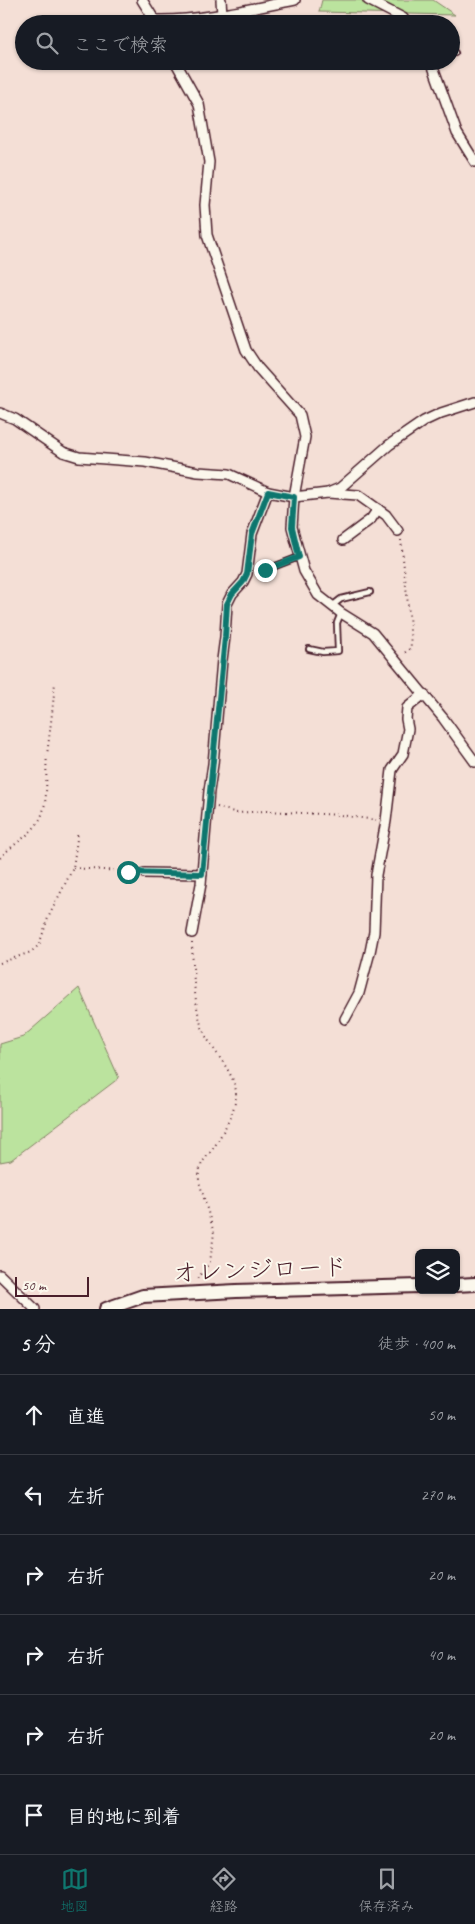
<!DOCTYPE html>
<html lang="ja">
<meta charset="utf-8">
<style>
body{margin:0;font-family:Caveat,"Klee One",sans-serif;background:#20242c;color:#f1f3f6}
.controls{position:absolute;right:15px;bottom:15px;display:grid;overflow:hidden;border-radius:8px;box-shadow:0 1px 4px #0004}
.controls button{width:45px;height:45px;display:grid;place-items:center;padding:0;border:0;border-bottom:1px solid #363941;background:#171b24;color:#f1f3f6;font:25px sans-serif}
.scale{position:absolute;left:15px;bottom:12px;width:74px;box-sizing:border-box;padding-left:5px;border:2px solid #4a1f2b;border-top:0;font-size:14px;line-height:18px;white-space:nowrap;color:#4a1f2b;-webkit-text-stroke:4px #fbf7ec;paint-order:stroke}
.stop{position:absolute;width:15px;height:15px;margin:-11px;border:4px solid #0f766e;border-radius:50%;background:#fff}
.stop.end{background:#0f766e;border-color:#fff;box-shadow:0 1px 5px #0008}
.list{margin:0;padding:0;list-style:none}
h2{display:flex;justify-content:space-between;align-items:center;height:65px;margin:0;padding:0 20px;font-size:21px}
h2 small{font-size:16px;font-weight:400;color:#9ea1a6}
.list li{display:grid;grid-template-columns:32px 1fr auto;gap:15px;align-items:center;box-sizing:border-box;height:80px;padding:0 20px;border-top:1px solid #363941}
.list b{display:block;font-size:19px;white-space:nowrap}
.list em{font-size:16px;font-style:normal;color:#9ea1a6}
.icon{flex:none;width:28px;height:28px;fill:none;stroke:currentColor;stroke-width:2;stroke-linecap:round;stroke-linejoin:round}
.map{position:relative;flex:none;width:475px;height:1309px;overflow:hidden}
.search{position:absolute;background:#171b24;box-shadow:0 1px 4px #0004;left:15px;right:15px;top:15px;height:55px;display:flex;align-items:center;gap:12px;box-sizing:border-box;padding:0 18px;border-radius:28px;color:#9ea1a6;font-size:19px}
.sheet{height:545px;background:#171b24}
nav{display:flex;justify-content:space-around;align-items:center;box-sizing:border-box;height:70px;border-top:1px solid #363941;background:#171b24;font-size:14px;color:#9ea1a6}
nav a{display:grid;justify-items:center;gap:2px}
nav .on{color:#0f766e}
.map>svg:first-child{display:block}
</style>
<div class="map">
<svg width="475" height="1309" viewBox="0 0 475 1309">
<rect width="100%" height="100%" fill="#f4dfd6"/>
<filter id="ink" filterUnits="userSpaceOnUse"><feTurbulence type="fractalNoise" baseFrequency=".02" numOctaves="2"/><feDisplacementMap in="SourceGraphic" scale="10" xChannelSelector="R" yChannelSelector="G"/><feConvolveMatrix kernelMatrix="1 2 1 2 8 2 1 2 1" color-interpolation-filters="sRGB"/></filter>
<g filter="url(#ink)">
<!-- green -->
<g fill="#bbe39e" stroke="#828164">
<polygon points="322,0 433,0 455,15 319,12"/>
<polygon points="79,988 119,1078 11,1160 0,1162 0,1044 23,1037"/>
</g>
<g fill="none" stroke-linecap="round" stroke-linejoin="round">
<!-- lane casing -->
<g stroke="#4a1f2b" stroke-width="8">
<g id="lane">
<polyline points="451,48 455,53"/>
<polyline points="265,570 299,557"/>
<polyline points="332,606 341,599 370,592"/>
<polyline points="309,649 323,652 338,651 337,623 341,613"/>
</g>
</g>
<!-- street casing -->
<g stroke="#4a1f2b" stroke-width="12">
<g id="street">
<polyline points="142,0 157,24"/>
<polyline points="221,0 222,14"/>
<polyline points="368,0 403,18 407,24"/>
<path d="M156,20C202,21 249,9 295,0"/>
<polyline points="175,61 199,104 209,162 205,205 207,235 246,350 258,368 300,415 305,437 294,497 292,527 304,571 318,595 341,613 373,633 443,718 475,762"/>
<polyline points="431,61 457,133 475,162"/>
<polyline points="0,413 15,419 63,452 79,457 145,462 198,472 229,474 268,492 294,497 328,493 340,488 389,445 424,421 441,413 475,402"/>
<polyline points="328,493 358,495 386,515 398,531"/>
<polyline points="343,540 371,519 378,509"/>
<polyline points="144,873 202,874"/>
<polyline points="192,933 201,884 209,791 213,764 222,660 225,637 227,604 232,594 243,582 247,574 252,534 268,492"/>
<polyline points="345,1019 359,993 370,952 374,932 376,875 386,821 392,770 403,754 408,729 406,719 407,708 424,694"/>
<polyline points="0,1275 35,1309"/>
</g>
</g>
<!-- secondary casing -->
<g stroke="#4a1f2b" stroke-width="16">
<g id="secondary">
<polyline points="456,1285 475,1284"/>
<polyline points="106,1309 143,1296 236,1291 419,1286"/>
</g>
</g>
<!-- path -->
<g stroke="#4a1f2b" stroke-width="2" stroke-dasharray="1 4" stroke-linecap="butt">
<polyline points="401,540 409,614 411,648 403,654"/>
<polyline points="217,807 237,813 266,811 340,815 376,820"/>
<path d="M0,858C12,844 33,835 41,817C49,799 45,775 47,755C50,731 53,707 55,682"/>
<polyline points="73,868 135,872"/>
<polyline points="131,882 132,872"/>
<path d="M192,943C193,968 194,1008 203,1030C211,1050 236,1073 236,1094C236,1110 224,1130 216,1144C207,1159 198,1160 199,1181L214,1233L210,1262L196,1281"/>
<polyline points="0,963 31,952 39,945 48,918 73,868 78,832"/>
</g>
<!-- lane -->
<use href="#lane" stroke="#fbf7ec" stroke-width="4.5"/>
<!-- street -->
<use href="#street" stroke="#fbf7ec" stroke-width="9"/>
<!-- secondary -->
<use href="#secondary" stroke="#fbf7ec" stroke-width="12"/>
</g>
</g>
<g fill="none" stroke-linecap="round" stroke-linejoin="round" filter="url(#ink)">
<!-- route -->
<polyline stroke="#0f766e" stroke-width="6" points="128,872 202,874 225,637 227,604 232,594 243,582 247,574 252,534 268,492 294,497 292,527 299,557 265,570"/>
</g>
<g text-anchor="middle" stroke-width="4" stroke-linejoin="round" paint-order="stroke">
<!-- street labels -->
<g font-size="25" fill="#4a1f2b" stroke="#fbf7ec">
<text transform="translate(260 1269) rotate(-2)" y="9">オレンジロード</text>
</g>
</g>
</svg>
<div class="controls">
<button><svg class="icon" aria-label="layers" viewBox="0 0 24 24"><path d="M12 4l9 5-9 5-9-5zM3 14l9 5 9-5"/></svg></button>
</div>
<div class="scale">50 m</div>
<div class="stop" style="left:128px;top:872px"></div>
<div class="stop end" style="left:265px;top:570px"></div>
<div class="search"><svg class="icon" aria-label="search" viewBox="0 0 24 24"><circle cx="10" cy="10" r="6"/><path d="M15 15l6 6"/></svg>ここで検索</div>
</div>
<section class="sheet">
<h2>5 分<small>徒歩 · 400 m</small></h2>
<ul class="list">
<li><svg class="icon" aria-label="ahead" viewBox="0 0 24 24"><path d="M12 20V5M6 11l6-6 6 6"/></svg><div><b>直進</b></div><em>50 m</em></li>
<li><svg class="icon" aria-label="left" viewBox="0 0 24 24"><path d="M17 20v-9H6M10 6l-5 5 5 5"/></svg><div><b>左折</b></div><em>270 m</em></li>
<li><svg class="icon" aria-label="right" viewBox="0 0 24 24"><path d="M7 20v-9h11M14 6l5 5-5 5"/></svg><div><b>右折</b></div><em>20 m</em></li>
<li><svg class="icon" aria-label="right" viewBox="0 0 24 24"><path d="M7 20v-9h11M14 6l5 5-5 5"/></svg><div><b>右折</b></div><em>40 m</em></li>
<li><svg class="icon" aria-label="right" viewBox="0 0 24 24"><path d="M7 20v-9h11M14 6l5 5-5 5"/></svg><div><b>右折</b></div><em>20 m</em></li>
<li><svg class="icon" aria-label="arrive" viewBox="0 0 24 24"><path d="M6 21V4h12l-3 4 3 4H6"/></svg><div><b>目的地に到着</b></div></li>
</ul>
</section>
<nav>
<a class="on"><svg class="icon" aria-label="map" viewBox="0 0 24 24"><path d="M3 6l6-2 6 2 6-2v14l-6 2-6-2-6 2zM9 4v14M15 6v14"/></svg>地図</a>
<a><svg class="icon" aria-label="directions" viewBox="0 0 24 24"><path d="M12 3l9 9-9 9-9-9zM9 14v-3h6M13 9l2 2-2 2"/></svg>経路</a>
<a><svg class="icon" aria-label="saved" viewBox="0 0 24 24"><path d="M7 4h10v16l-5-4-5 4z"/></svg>保存済み</a>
</nav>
